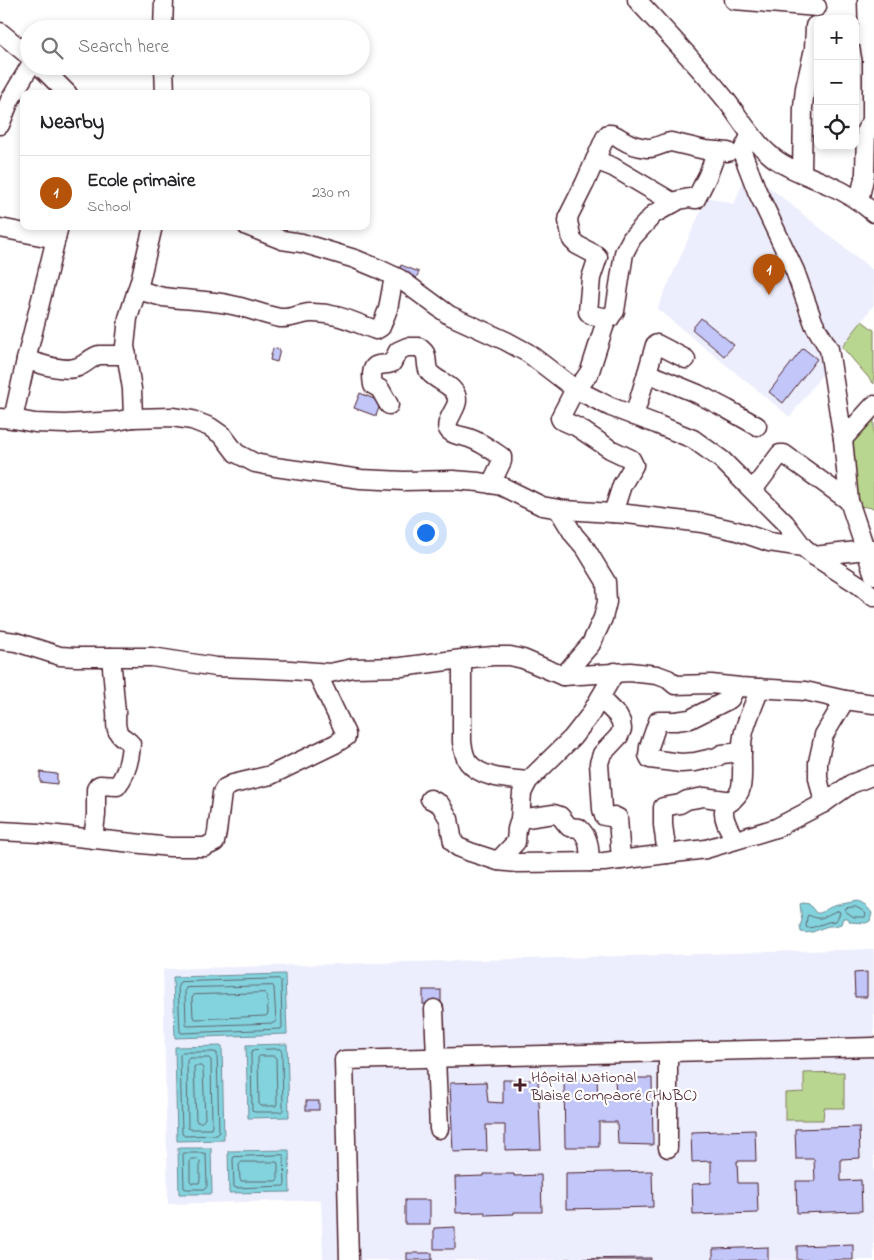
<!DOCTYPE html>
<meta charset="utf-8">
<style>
body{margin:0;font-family:"Indie Flower",sans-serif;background:#f2f2f2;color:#202124}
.controls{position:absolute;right:15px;top:15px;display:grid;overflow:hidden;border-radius:10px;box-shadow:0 2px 8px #0003}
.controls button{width:45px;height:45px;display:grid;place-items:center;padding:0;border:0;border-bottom:1px solid #e0e0e0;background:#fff;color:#202124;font:25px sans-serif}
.you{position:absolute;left:425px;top:532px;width:18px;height:18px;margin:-12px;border:4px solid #fff;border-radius:50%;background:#1a73e8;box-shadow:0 0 0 8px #1a73e833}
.badge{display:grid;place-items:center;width:32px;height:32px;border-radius:50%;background:#b45309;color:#fff;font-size:16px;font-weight:700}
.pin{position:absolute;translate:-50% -41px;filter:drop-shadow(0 1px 2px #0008)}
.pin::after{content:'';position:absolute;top:26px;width:18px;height:15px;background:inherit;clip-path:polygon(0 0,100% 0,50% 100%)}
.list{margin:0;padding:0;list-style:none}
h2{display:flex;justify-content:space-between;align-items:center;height:65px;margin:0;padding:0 20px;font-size:21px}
h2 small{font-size:16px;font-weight:400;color:#757577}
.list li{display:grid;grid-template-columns:32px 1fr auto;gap:15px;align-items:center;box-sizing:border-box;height:75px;padding:0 20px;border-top:1px solid #e0e0e0}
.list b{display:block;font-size:19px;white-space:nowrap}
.list p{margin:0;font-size:16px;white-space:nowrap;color:#757577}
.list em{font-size:16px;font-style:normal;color:#757577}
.icon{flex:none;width:28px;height:28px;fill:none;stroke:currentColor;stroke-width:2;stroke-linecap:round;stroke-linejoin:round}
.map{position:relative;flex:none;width:874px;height:1260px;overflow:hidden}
.search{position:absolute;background:#fff;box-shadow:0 2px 8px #0003;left:20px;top:20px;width:350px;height:55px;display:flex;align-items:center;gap:12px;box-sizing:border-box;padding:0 18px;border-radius:28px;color:#757577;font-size:19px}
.panel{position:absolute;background:#fff;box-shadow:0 2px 8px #0003;left:20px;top:90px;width:350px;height:140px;border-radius:10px}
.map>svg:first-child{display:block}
</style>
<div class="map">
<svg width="874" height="1260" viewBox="0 0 874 1260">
<rect width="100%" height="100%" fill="#fff"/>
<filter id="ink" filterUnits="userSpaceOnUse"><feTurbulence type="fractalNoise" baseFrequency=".02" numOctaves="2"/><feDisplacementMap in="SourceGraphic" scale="10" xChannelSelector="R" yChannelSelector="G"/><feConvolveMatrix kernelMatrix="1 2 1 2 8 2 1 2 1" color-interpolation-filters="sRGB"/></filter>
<g filter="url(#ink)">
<!-- built -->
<g fill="#edeefd">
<polygon points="748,170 874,271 874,305 790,417 657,309 707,197 734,204"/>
<polygon points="874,949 874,1260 323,1260 321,1200 168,1204 163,969"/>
</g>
<!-- green -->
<g fill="#b8d68f" stroke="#817a5d">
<polygon points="862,321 874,330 874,384 842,347"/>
<polygon points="874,409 874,508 851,505 841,457"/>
<polygon points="844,1072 844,1108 824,1108 823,1120 785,1120 785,1093 804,1092 804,1073"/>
</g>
<!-- water -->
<g fill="#82d3dd" stroke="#6c8b96">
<path d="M857,901L867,907L872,913L870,921L866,923L850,922L848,918H843L841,924C836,926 834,926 829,926C819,928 812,935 801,932L800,925L802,921L800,904L803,903L809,904L816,913C822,914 826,909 831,907C840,904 848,903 857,901Z"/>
<polygon points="285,974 287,1034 175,1038 173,977"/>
<polygon points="287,1044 289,1117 248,1118 246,1045"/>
<polygon points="222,1046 224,1140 177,1141 175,1047"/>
<polygon points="178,1148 211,1148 212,1194 179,1194"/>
<polygon points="289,1150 290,1192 229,1193 228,1151"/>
</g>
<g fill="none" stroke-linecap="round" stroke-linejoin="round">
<!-- shore -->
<g stroke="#606772" stroke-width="1">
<polygon points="856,907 863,911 866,914 865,917 854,917 845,911 846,908"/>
<path d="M837,911H839L840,913L836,921L828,922L814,927L808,928L806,927L807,917L808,915C825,922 821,916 837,911Z"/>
<polygon points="279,979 281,981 282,1027 281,1029 182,1033 180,1032 178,985 180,982"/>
<polygon points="273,986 274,988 276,1021 274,1023 188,1026 186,1025 185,991 186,988"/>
<polygon points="265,993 267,996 268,1014 266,1016 196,1019 193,1017 192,998 194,995"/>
<polygon points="280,1049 282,1052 283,1110 281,1112 254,1112 252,1110 251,1052 253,1050"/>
<polygon points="183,1052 214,1052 217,1053 219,1133 217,1135 185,1136 182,1134 180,1055"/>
<polygon points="260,1056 274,1056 276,1058 277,1103 276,1106 261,1106 259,1104 258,1058"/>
<polygon points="189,1058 209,1058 211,1060 212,1126 211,1129 191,1129 188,1128 187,1061"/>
<polygon points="195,1066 201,1066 203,1068 205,1119 202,1122 197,1122 196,1120 194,1068"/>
<polygon points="184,1153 204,1153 206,1154 207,1186 205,1189 186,1189 184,1188 183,1155"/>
<polygon points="283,1155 284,1157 285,1184 284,1186 236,1188 234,1187 233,1159 234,1157"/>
<polygon points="192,1159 198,1159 200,1161 200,1180 199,1183 192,1183 190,1181 190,1161"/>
<polygon points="242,1162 277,1162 278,1164 278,1179 276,1181 241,1181 240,1179 239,1165"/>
</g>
</g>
<!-- building -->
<g fill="#c2c6f8" stroke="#4a1f2b">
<polygon points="401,265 419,272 415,281 398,274"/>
<polygon points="701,318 734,345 724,356 692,329"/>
<polygon points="273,348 280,350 277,362 270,360"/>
<polygon points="803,348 817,359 783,403 769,392"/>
<polygon points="360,393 381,402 376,416 354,408"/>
<polygon points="40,772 57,774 57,784 40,782"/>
<polygon points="867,972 867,997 855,997 854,973"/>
<rect x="423" y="990" width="18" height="14"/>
<polygon points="615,1078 652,1078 653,1145 618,1144 617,1122 599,1122 599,1147 565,1147 564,1080 597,1079 598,1100 616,1099"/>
<polygon points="503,1080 538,1080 541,1149 505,1150 505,1125 486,1125 487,1151 453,1152 450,1083 486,1082 488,1102 503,1103"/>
<rect x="306" y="1101" width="13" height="9"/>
<polygon points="859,1127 860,1158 841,1159 841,1181 861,1180 862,1211 797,1213 796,1181 815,1181 814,1159 796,1159 795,1129"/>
<polygon points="755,1130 756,1161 737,1161 738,1183 757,1183 758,1213 693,1215 692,1184 711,1183 711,1161 692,1162 691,1132"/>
<polygon points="652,1171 653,1207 566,1209 566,1173"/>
<polygon points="484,1174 514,1174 514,1176 541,1175 542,1212 514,1212 514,1214 485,1215 485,1212 456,1213 455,1177 484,1176"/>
<rect x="405" y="1200" width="25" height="24"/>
<polygon points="455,1227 455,1249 434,1249 434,1228"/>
<polygon points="853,1244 853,1260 797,1260 797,1246"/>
<polygon points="768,1247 768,1260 713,1260 713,1249"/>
<rect x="407" y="1253" width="25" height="7"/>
<polygon points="651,1258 651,1260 566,1260 566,1259"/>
</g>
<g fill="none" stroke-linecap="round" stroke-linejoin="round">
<!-- minor casing -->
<g stroke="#4a1f2b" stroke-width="21">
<g id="minor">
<path d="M637,0C667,33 698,65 726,100C740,118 751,138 768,153C785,169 808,175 829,185C845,192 860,201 874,213"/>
<polyline points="734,0 817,7"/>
<polyline points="867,0 868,37"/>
<polyline points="163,29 164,0"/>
<polyline points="0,32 29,56"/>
<polyline points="855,35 868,37 872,59 872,121 866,130 865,174 859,201"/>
<polyline points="40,66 68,94"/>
<polyline points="164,66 165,94"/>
<polyline points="0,125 10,100 30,66"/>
<polyline points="751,134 742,152 757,191 795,271 814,324 829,349 843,439 849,501 874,575"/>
<polyline points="595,160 613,167 674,203"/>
<polyline points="802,173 803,107 805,88 814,49 815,26 818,26"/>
<polyline points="247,226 282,240 302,243 355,259 379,269 400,279 449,315 506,341 528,353 575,389 611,407 656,424 693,439 722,460 785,523 803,547"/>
<polyline points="0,228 56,239"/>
<path d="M137,290C146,292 155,295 163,297C186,300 209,300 232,305C248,308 264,315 280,318C290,319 299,314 310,313C335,312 353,322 376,330L381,327L388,309L394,276"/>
<path d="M610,318L591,315L588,312L591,278L598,257L596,255L577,245L572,240L568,221L569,215L585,183L605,138L608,134C615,133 617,137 623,140C629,144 639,147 647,148C655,149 662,143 671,142L705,150L728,152"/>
<path d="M26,360C40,363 64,373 78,367C86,364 91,357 99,355H127"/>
<polyline points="647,373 655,345 657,344 686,359"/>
<path d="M389,405L380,389L373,385C372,379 370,367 378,365C383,364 387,365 392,363L398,351L407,347H419C421,349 424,351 425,353C428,359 425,369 431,374C439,382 458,387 457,401C457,408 444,423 448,429C451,435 463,436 469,438C481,442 492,450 502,457V461L491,484"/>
<polyline points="634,416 647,373 698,394 727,409 757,426"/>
<polyline points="0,418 13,419 35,423 65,424 117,421 133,418 172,417 192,420 210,427 223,436 236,453 255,463 275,467 361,479 404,481 453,480 479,482 501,486 542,506 565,510 627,514 702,523 737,531 769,542 803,547 814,556 859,585 874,597"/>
<polyline points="133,418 132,389 125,346 128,318 140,281 153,226"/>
<polyline points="13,419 26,360 59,226"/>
<polyline points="843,439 874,405"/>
<polyline points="753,490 780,454 784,454 849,501"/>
<polyline points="558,509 574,535 586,549 606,582 607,602 603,618 591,644 563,676"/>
<polyline points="613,513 622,485 634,465 631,459 610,449 577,427 561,420 560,418 575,389 584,380 590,371 604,327 606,322 615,311 624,253 632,238 654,214 679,200 689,198 696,199 708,175 717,151"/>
<polyline points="814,556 874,549"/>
<polyline points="0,640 16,642 60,656 76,657 152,657 216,667 290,670 330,673 353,668 401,667 462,659 493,656 510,656 523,659 563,676 630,672 657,675 668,679 675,685 711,684 740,687 805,691 845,700 874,704"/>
<path d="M462,659V742C463,749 464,756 468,762C482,779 508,779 528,781"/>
<polyline points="736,687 730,699 690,719 676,721 658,721 649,747 648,755 650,759 681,763 695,762 717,757 722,754 742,752"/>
<polyline points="600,698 618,716 621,722 622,729 619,736 602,754 599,763 602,809 604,816 610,817 614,816 618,818 621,860"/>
<polyline points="430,799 440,804 449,819 453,842 458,847 470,852 498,861 517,863 604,862 706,849 776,828 824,803 851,784 874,775"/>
<polyline points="824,803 818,778 818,762 824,735 845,700"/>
<path d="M520,819L554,814L560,816L569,827L579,828C590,838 589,848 590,862"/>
<polyline points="0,831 39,833 170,847 205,847 215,842 217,832 222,793 225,788 233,784 271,775 335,744 346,737 346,734 317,673"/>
<path d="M93,839L96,815V789L98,786L100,785L117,786C127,774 130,759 131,744C128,740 123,738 120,735C114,728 117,720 116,712C114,694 113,676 111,657"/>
<path d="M735,840C731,832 723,821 724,811C725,802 739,799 741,787C744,770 740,752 743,736C746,720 755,703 760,688"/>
<polyline points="667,854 663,825 663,807 680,804 687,800 704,797 732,801"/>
<polyline points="498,861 516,842 517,829 520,819 522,793 528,781 572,738 590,715 615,672"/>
<polyline points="434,1009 439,1129"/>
<polyline points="668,1052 668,1148"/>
<polyline points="349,1260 344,1060 874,1047"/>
</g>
</g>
<!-- minor -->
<use href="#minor" stroke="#fff" stroke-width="18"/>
</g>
</g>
<!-- markers -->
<path fill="#4a1f2b" stroke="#fff" stroke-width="2" d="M517.5 1077.5h5v5h5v5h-5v5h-5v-5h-5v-5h5z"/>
<g text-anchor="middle" stroke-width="4.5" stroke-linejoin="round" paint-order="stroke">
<!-- poi labels -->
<g font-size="16" fill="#4a1f2b" stroke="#fff" text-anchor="start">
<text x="531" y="1082">Hôpital National<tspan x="531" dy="18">Blaise Compaoré (HNBC)</tspan></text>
</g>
</g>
</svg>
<div class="controls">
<button>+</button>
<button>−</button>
<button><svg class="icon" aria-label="locate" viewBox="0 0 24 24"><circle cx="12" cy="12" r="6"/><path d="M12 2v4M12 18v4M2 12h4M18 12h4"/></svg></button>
</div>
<div class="you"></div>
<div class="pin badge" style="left:769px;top:295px">1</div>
<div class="search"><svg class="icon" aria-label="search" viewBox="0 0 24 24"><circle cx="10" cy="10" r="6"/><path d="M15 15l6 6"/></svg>Search here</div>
<section class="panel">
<h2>Nearby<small></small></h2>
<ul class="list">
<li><span class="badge">1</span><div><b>Ecole primaire</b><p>School</p></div><em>230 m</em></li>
</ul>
</section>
</div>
